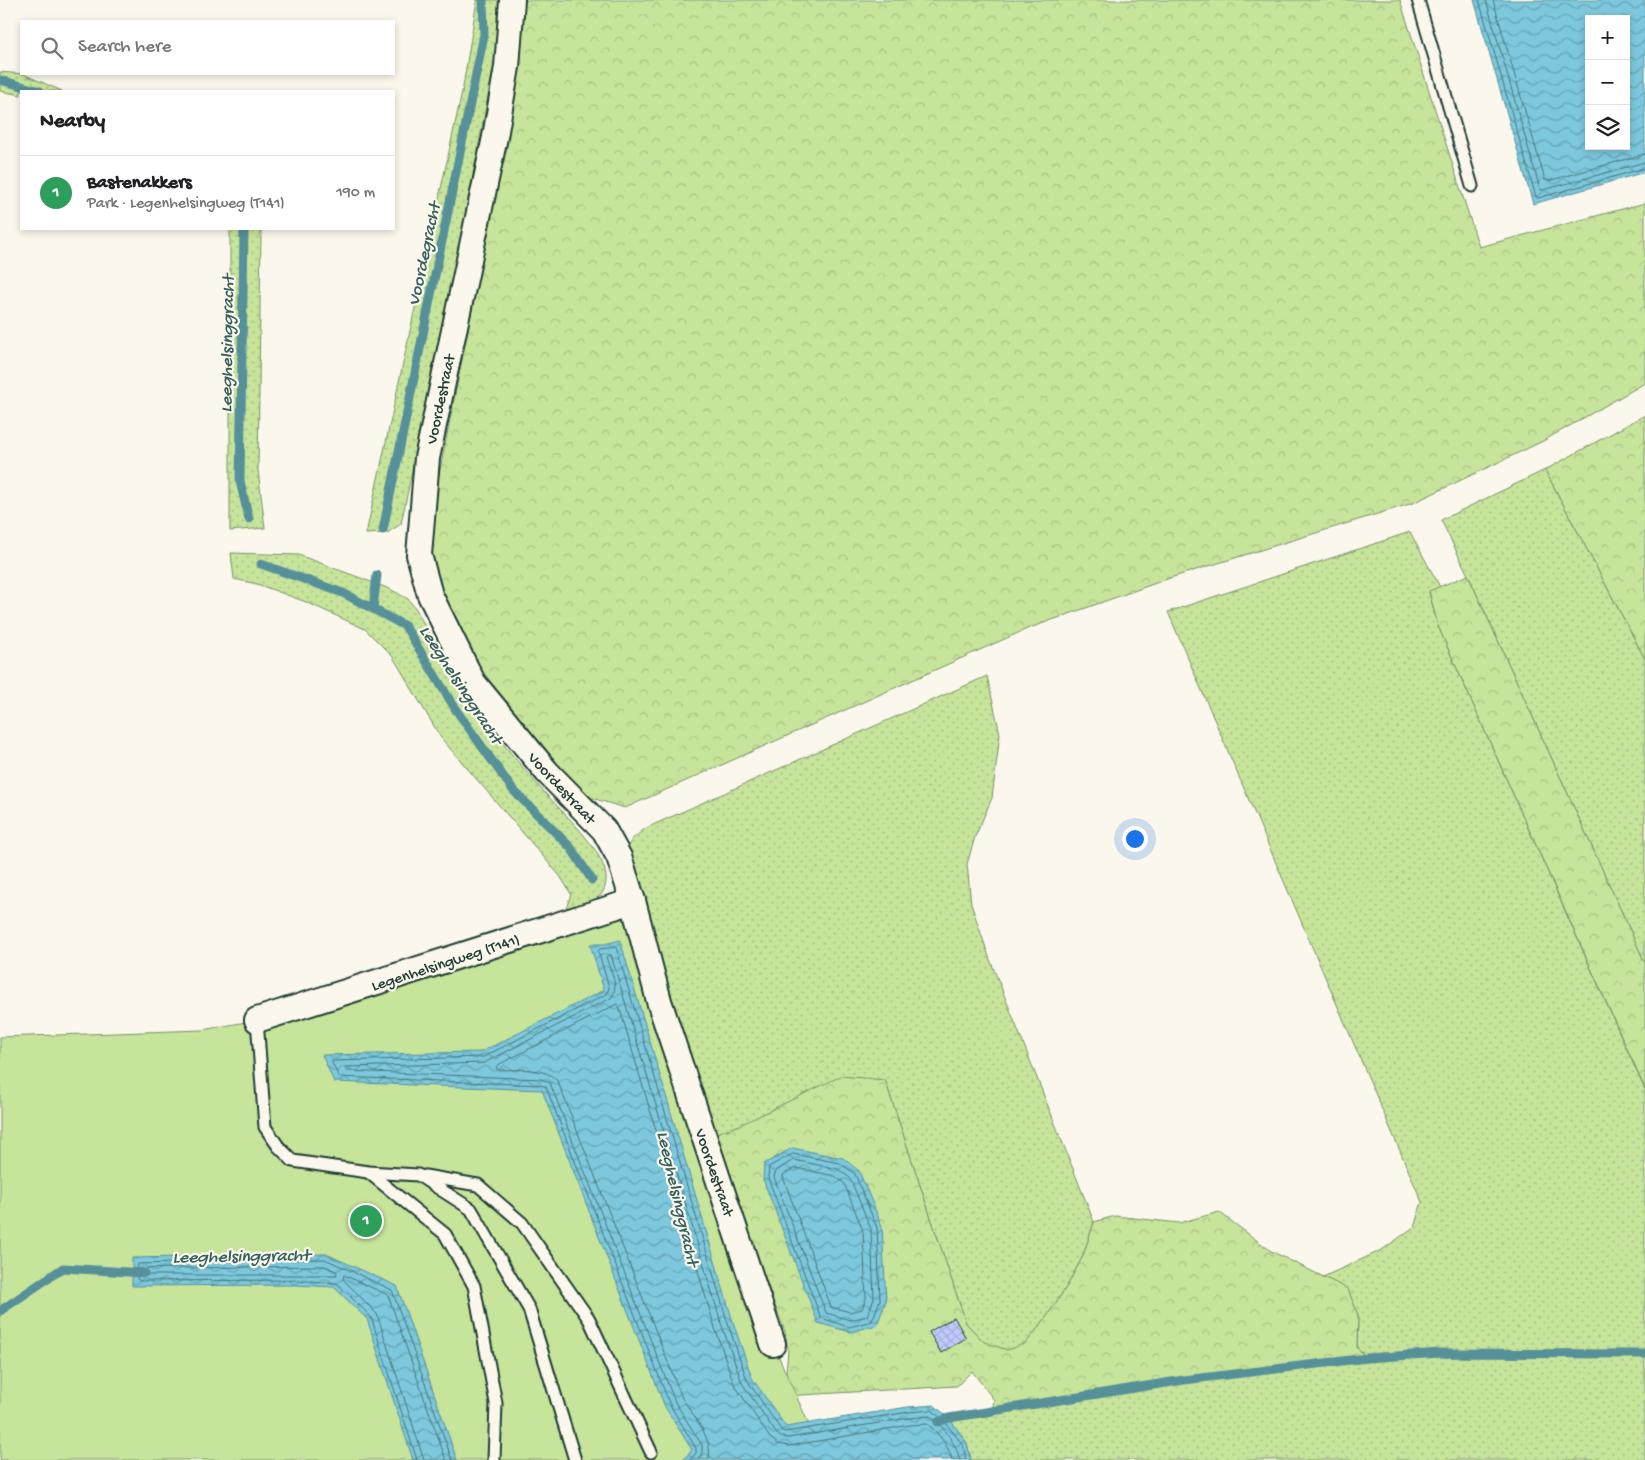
<!DOCTYPE html>
<meta charset="utf-8">
<style>
body{margin:0;font-family:"Gochi Hand",sans-serif;background:#f2f2f2;color:#202124}
.controls{position:absolute;right:15px;top:15px;display:grid;overflow:hidden;border-radius:0px;box-shadow:0 2px 8px #0003}
.controls button{width:45px;height:45px;display:grid;place-items:center;padding:0;border:0;border-bottom:1px solid #e0e0e0;background:#fff;color:#202124;font:25px sans-serif}
.you{position:absolute;left:1134px;top:838px;width:18px;height:18px;margin:-12px;border:4px solid #fff;border-radius:50%;background:#1a73e8;box-shadow:0 0 0 8px #1a73e833}
.badge{display:grid;place-items:center;width:32px;height:32px;border-radius:50%;background:#d93025;color:#fff;font-size:16px;font-weight:700}
.pin{position:absolute;translate:-50% -50%;border:2px solid #fff;box-shadow:0 1px 5px #0006}
.list{margin:0;padding:0;list-style:none}
h2{display:flex;justify-content:space-between;align-items:center;height:65px;margin:0;padding:0 20px;font-size:21px}
h2 small{font-size:16px;font-weight:400;color:#757577}
.list li{display:grid;grid-template-columns:32px 1fr auto;gap:15px;align-items:center;box-sizing:border-box;height:75px;padding:0 20px;border-top:1px solid #e0e0e0}
.list b{display:block;font-size:19px;white-space:nowrap}
.list p{margin:0;font-size:16px;white-space:nowrap;color:#757577}
.list em{font-size:16px;font-style:normal;color:#757577}
.icon{flex:none;width:28px;height:28px;fill:none;stroke:currentColor;stroke-width:2;stroke-linecap:round;stroke-linejoin:round}
.map{position:relative;flex:none;width:1645px;height:1460px;overflow:hidden}
.search{position:absolute;background:#fff;box-shadow:0 2px 8px #0003;left:20px;top:20px;width:375px;height:55px;display:flex;align-items:center;gap:12px;box-sizing:border-box;padding:0 18px;border-radius:0px;color:#757577;font-size:19px}
.panel{position:absolute;background:#fff;box-shadow:0 2px 8px #0003;left:20px;top:90px;width:375px;height:140px;border-radius:0px}
.map>svg:first-child{display:block}
</style>
<div class="map">
<svg width="1645" height="1460" viewBox="0 0 1645 1460">
<defs>
<pattern id="grass-dots" width="8" height="8" patternUnits="userSpaceOnUse" patternTransform="scale(1.25)"><rect width="8" height="8" fill="#c7e49b"/><path d="M2 2h.1M6 6h.1" fill="none" stroke="#aac486" stroke-width="1.8" stroke-linecap="round"/></pattern>
<pattern id="forest-crowns" width="20" height="18" patternUnits="userSpaceOnUse" patternTransform="scale(1.25)"><rect width="20" height="18" fill="#c7e49b"/><path d="M2 6a3 3 0 1 1 6 0M12 15a3 3 0 1 1 6 0" fill="none" stroke="#aac486"/></pattern>
<pattern id="water-waves" width="16" height="10" patternUnits="userSpaceOnUse" patternTransform="scale(1.25)"><rect width="16" height="10" fill="#7dc8dd"/><path d="M0 5q4-4 8 0t8 0" fill="none" stroke="#66a4b4"/></pattern>
<pattern id="building-cross-hatch" width="8" height="8" patternUnits="userSpaceOnUse" patternTransform="scale(1.25)"><rect width="8" height="8" fill="#c1cafb"/><path d="M0 0l8 8M0 8l8-8" fill="none" stroke="#a5aed8"/></pattern>
</defs>
<rect width="100%" height="100%" fill="#fbf7ec"/>
<filter id="ink" filterUnits="userSpaceOnUse"><feTurbulence type="fractalNoise" baseFrequency=".02" numOctaves="2"/><feDisplacementMap in="SourceGraphic" scale="10" xChannelSelector="R" yChannelSelector="G"/><feConvolveMatrix kernelMatrix="1 2 1 2 8 2 1 2 1" color-interpolation-filters="sRGB"/></filter>
<g filter="url(#ink)">
<!-- grass -->
<g fill="url(#grass-dots)" stroke="#739068">
<polygon points="477,0 500,0 497,49 467,206 401,524 387,533 366,534 463,87"/>
<polygon points="0,72 23,74 62,91 21,91 21,95 0,91"/>
<polygon points="230,229 261,229 258,470 265,528 230,531"/>
<polygon points="1545,470 1645,659 1645,963 1468,575 1441,520"/>
<polygon points="1410,532 1440,587 1429,592 1438,626 1645,1090 1645,1460 971,1460 967,1443 949,1418 1184,1380 1367,1357 1357,1349 1358,1315 1348,1290 1323,1277 1382,1250 1414,1227 1422,1202 1168,612"/>
<path d="M231,553L299,555L390,589L408,599L416,609C430,635 443,665 460,689C468,702 479,713 488,725C513,756 537,786 565,814C579,829 608,859 606,881C605,902 582,906 566,909L571,894L560,876L441,738L393,657L365,629L306,602L257,584L234,579Z"/>
<polygon points="987,676 1000,734 992,798 975,837 967,864 971,904 989,957 1094,1222 1083,1256 1067,1286 1045,1319 1026,1344 1007,1351 984,1343 966,1323 885,1080 711,1135 627,851 631,840 646,828"/>
</g>
<!-- forest -->
<g fill="url(#forest-crowns)" stroke="#739068" fill-rule="evenodd">
<polygon points="523,0 1400,0 1479,247 1645,203 1645,383 1543,441 1413,503 1170,578 1027,629 625,808 585,796 555,771 482,678 448,618 432,554 435,495 520,69 524,10"/>
<polygon points="1645,415 1645,659 1545,470"/>
<polygon points="1468,575 1645,963 1645,1089 1438,626 1429,591"/>
<path d="M841,1076L885,1080L966,1323L984,1342L1007,1350L1026,1343L1045,1319L1067,1286L1083,1256L1094,1222L1115,1216L1179,1223L1219,1212L1271,1251L1348,1289L1358,1315L1357,1348L1367,1358L1184,1380L992,1411L994,1400L972,1371L957,1386L784,1396L788,1350L785,1332L711,1135L740,1125ZM764,1164L884,1283L886,1301Z"/>
</g>
<!-- park -->
<polygon fill="#c7e49b" stroke="#739068" points="633,901 773,1344 825,1460 0,1460 0,1037 202,1030 257,1020"/>
<!-- water -->
<g fill="url(#water-waves)" stroke="#579099" fill-rule="evenodd">
<path d="M1474,0H1645V172L1533,204ZM1589,19H1626V146H1589Z"/>
<polygon points="620,940 733,1322 752,1378 786,1427 908,1407 934,1405 949,1418 967,1443 971,1460 683,1460 692,1450 665,1407 542,1090 334,1082 322,1055 481,1052 604,990 590,944 605,944"/>
<polygon points="792,1148 843,1158 859,1171 882,1226 886,1301 877,1325 850,1332 818,1323 763,1179 764,1164"/>
<polygon points="326,1254 397,1286 457,1460 413,1460 367,1319 334,1287 296,1285 132,1286 132,1258"/>
</g>
<g fill="none" stroke-linecap="round" stroke-linejoin="round">
<!-- shore -->
<g stroke="#457578" stroke-width="1">
<polyline points="1479,0 1536,197 1538,198 1645,168"/>
<polyline points="1486,0 1540,189 1543,190 1645,162"/>
<polyline points="1493,0 1545,180 1548,181 1645,154"/>
<polygon points="793,1154 840,1163 855,1174 877,1228 880,1300 872,1321 849,1327 821,1318 768,1178 769,1167"/>
<polygon points="794,1160 838,1169 850,1178 871,1229 874,1299 867,1316 850,1320 826,1313 774,1177 776,1171"/>
<polygon points="796,1168 835,1176 844,1183 863,1231 866,1298 862,1309 850,1312 831,1307 783,1177 783,1175"/>
<polygon points="324,1266 336,1271 337,1275 146,1275 144,1273 146,1269"/>
<polyline points="417,1460 371,1317 337,1283 296,1280 140,1281 137,1279 138,1264 325,1259 392,1290 452,1460"/>
<polyline points="424,1460 377,1314 343,1279 344,1275 388,1295 446,1460"/>
<polyline points="690,1460 696,1453 696,1448 670,1405 546,1087 541,1085 339,1077 332,1063 332,1061 483,1057 607,994 609,987 598,951 600,949 616,947 728,1324 747,1380 781,1430 785,1432 909,1412 932,1410 945,1422 963,1445 966,1460"/>
<path d="M698,1460L702,1453V1445L675,1402L550,1083L541,1079L347,1071L345,1069L346,1067L484,1063L611,998C620,987 610,970 606,957L608,955H611L722,1326L742,1383L776,1433L781,1437L788,1438L909,1418L930,1416C944,1427 956,1443 960,1460"/>
<path d="M708,1460C716,1442 692,1414 682,1398L558,1082C547,1066 516,1070 499,1070L496,1068L498,1065L617,1004L619,1006L715,1328L734,1384L770,1438L778,1444L789,1446L910,1425L927,1424C938,1432 949,1446 952,1460"/>
</g>
<!-- stream -->
<g stroke="#579099" stroke-width="9">
<polyline points="0,80 40,91"/>
<polyline points="244,229 240,481 249,519"/>
<polyline points="383,530 484,35 483,0"/>
<polyline points="261,564 343,593 405,626 456,710 513,790 571,848 592,880"/>
<polyline points="373,608 377,575"/>
<polyline points="0,1311 63,1268 144,1273"/>
<polyline points="938,1422 949,1418 1184,1380 1367,1358 1441,1353 1645,1354"/>
</g>
</g>
<!-- building -->
<polygon fill="url(#building-cross-hatch)" stroke="#1f3d34" points="954,1317 966,1338 941,1353 929,1332"/>
<g fill="none" stroke-linecap="round" stroke-linejoin="round">
<!-- lane casing -->
<g stroke="#1f3d34" stroke-width="15">
<g id="lane">
<polyline points="1418,0 1472,186"/>
<polyline points="257,1020 265,1127 278,1146 293,1161 368,1172 418,1175 471,1209 529,1309 575,1460"/>
<polyline points="368,1172 445,1234 474,1286 496,1403 494,1460"/>
<polyline points="425,1176 478,1185 522,1223 589,1319 651,1452"/>
</g>
</g>
<!-- street casing -->
<g stroke="#1f3d34" stroke-width="28">
<g id="street">
<polyline points="512,0 507,67 495,137 427,458 419,555 430,595 473,682 547,772 604,830 619,857 633,901 659,1001 773,1344"/>
<polyline points="257,1020 633,901"/>
</g>
</g>
<!-- lane -->
<use href="#lane" stroke="#fbf7ec" stroke-width="11"/>
<!-- street -->
<use href="#street" stroke="#fbf7ec" stroke-width="24"/>
</g>
</g>
<g text-anchor="middle" stroke-width="4.5" stroke-linejoin="round" paint-order="stroke">
<!-- street labels -->
<g font-size="16" fill="#1f3d34" stroke="#fbf7ec">
<text transform="translate(439 399) rotate(-78)" y="6">Voordestraat</text>
<text transform="translate(563 787) rotate(47)" y="6">Voordestraat</text>
<text transform="translate(445 961) rotate(-18)" y="6">Legenhelsingweg (T141)</text>
<text transform="translate(716 1172) rotate(71)" y="6">Voordestraat</text>
</g>
<!-- water labels -->
<g font-size="18" font-style="italic" fill="#36605e" stroke="#fbf7ec">
<text transform="translate(423 254) rotate(-78)" y="6">Voordegracht</text>
<text transform="translate(226 344) rotate(-89)" y="6">Leeghelsinggracht</text>
<text transform="translate(462 684) rotate(57)" y="6">Leeghelsinggracht</text>
<text transform="translate(679 1198) rotate(77)" y="6">Leeghelsinggracht</text>
<text transform="translate(241 1255) rotate(-1)" y="6">Leeghelsinggracht</text>
</g>
</g>
</svg>
<div class="controls">
<button>+</button>
<button>−</button>
<button><svg class="icon" aria-label="layers" viewBox="0 0 24 24"><path d="M12 4l9 5-9 5-9-5zM3 14l9 5 9-5"/></svg></button>
</div>
<div class="you"></div>
<div class="pin badge" style="left:366px;top:1221px;background:#2e9e5b">1</div>
<div class="search"><svg class="icon" aria-label="search" viewBox="0 0 24 24"><circle cx="10" cy="10" r="6"/><path d="M15 15l6 6"/></svg>Search here</div>
<section class="panel">
<h2>Nearby<small></small></h2>
<ul class="list">
<li><span class="badge" style="background:#2e9e5b">1</span><div><b>Bastenakkers</b><p>Park · Legenhelsingweg (T141)</p></div><em>190 m</em></li>
</ul>
</section>
</div>
